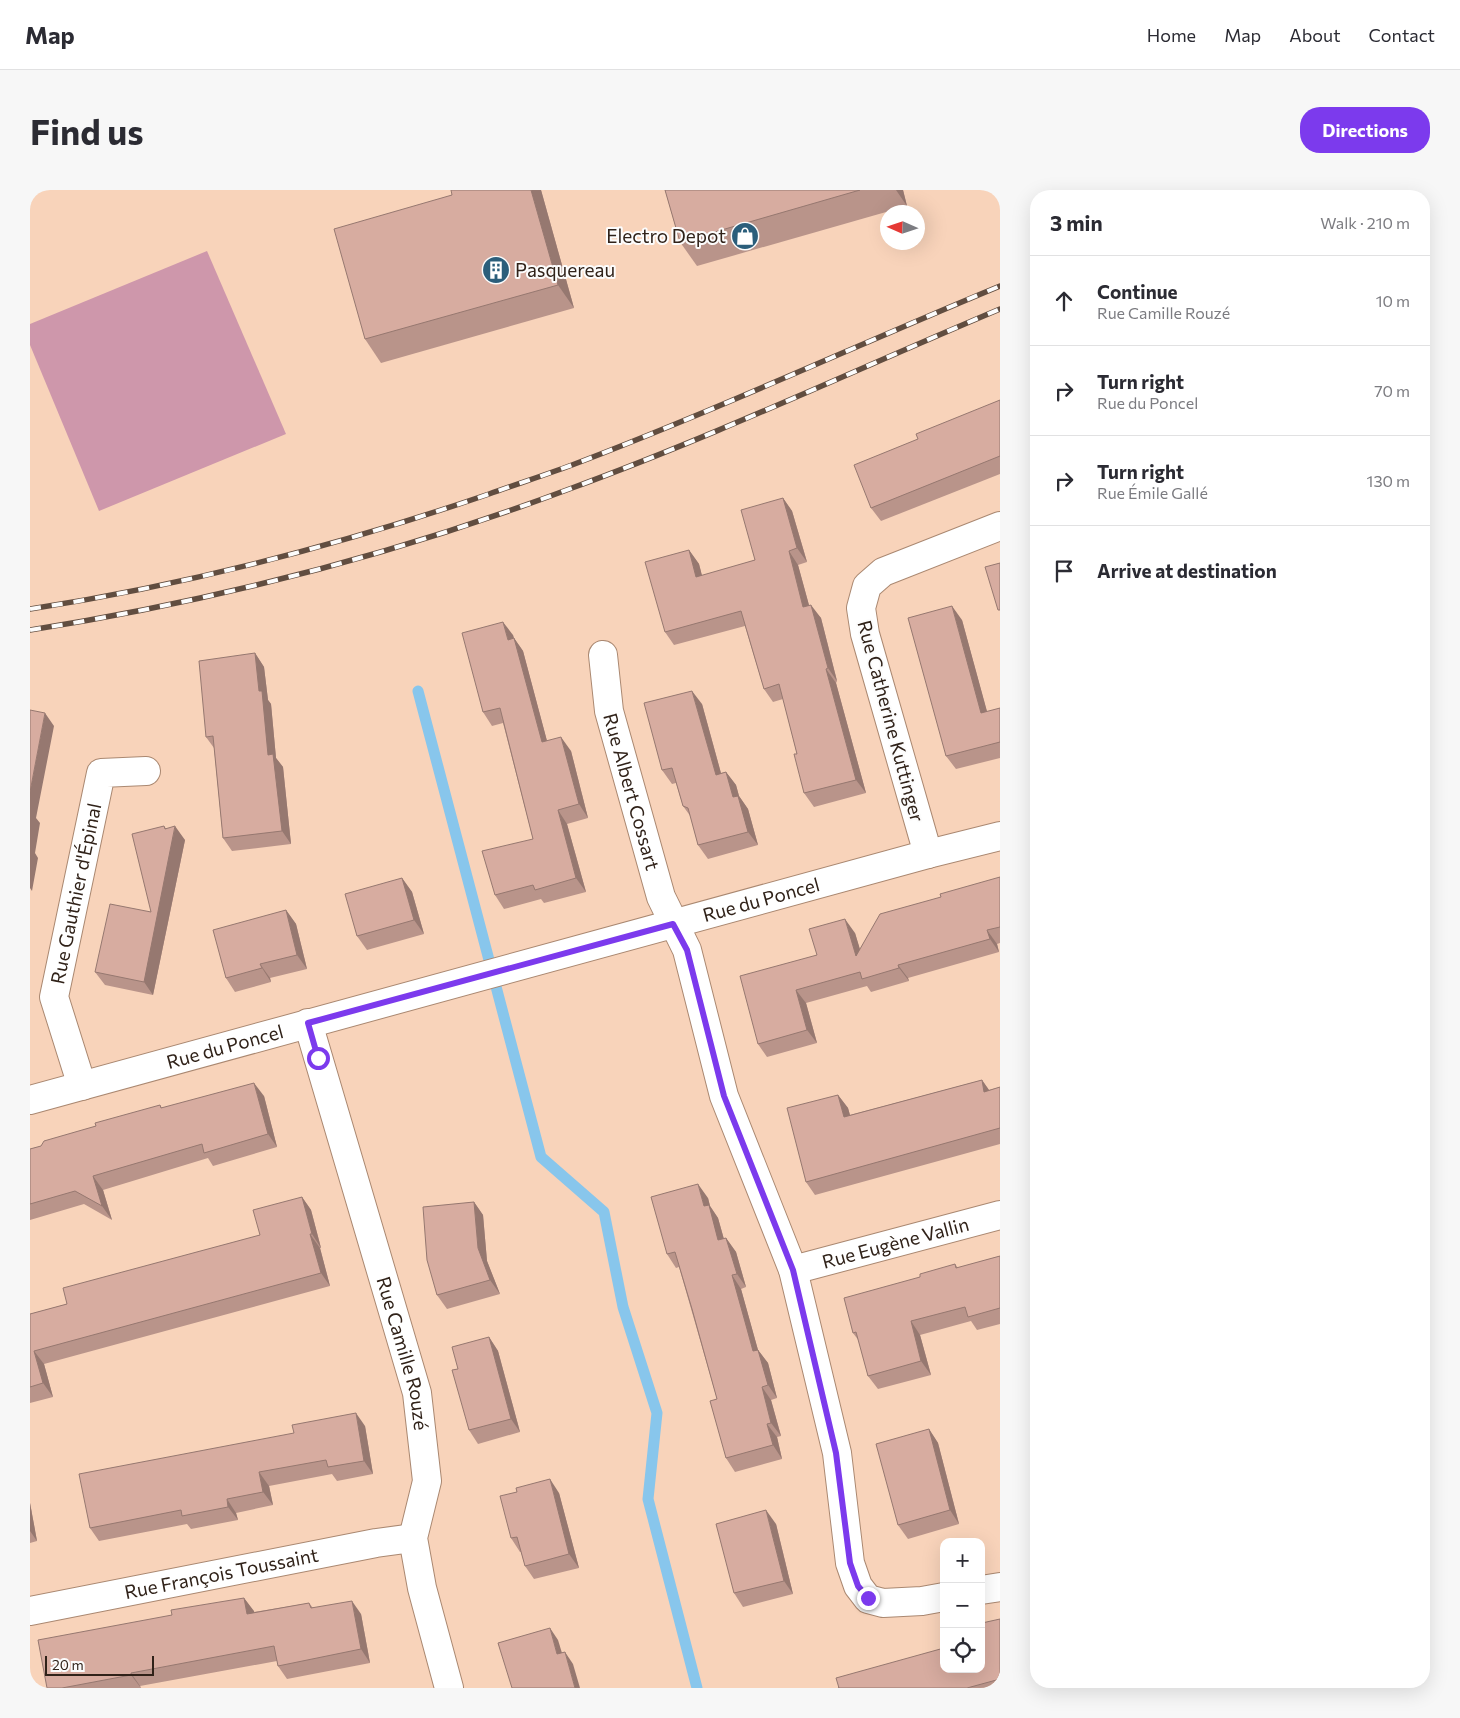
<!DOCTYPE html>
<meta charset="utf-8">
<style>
body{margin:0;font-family:Commissioner,sans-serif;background:#f7f7f7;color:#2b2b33}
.controls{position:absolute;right:15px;bottom:15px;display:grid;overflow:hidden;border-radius:10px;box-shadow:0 5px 20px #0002}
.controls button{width:45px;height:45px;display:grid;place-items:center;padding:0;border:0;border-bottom:1px solid #e1e1e2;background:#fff;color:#2b2b33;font:25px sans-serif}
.compass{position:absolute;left:850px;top:15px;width:45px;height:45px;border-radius:50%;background:#fff;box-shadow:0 5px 20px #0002;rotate:273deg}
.scale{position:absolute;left:15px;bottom:12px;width:109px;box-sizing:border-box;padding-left:5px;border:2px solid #302219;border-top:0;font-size:14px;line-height:18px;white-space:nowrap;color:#302219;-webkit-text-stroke:4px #fcfcfc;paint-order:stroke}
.stop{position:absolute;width:15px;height:15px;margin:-11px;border:4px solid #7c3aed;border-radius:50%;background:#fff}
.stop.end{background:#7c3aed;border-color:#fff;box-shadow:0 1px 5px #0008}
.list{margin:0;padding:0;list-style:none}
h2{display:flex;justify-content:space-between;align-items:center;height:65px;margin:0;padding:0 20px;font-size:21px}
h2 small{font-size:16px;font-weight:400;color:#7c7c81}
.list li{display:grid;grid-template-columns:32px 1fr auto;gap:15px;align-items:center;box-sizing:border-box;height:90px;padding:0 20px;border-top:1px solid #e1e1e2}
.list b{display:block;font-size:19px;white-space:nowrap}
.list p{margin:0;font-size:16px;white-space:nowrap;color:#7c7c81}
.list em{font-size:16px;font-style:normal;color:#7c7c81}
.icon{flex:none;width:28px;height:28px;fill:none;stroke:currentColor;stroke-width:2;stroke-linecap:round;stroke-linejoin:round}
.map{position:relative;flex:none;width:970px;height:1498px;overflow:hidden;border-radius:20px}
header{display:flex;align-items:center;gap:30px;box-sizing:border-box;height:70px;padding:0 25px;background:#fff;border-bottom:1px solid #e1e1e2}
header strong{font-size:24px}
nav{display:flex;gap:28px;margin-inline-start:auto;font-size:18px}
.intro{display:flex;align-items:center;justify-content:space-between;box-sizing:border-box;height:120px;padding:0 30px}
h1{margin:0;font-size:35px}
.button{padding:12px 22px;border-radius:20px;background:#7c3aed;color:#fff;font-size:18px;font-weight:700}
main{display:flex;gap:30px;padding:0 30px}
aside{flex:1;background:#fff;border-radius:20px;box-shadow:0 5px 20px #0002}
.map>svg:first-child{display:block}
</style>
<header>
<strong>Map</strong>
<nav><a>Home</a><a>Map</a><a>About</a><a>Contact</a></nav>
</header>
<div class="intro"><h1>Find us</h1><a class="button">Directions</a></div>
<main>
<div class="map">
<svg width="970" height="1498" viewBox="0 0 970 1498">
<rect width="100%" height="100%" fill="#f8d3ba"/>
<!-- green -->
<polygon fill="#ce97ab" points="177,61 256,244 69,321 0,155 0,134"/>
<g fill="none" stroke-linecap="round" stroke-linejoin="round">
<!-- stream -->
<polyline stroke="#88c6ec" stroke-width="11" points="388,501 511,967 574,1022 593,1117 627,1223 618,1309 667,1498"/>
<!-- street casing -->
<g stroke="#aa8871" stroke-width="30">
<g id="street">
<path id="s1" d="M573,465L579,521L631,707L657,760L694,906L763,1080L807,1263L820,1373L828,1396L838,1409L853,1413L892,1411L914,1407"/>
<polyline points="898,664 835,444 831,418 837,396 853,382 970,336"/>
<path id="s2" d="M278,833L387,1203L397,1291L383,1348L392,1398L419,1498"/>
<path id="s3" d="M52,896L24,807L71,583L116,581"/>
<path id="s4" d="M763,1080L970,1025"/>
<polyline points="951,1400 970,1397"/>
<path id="s5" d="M0,1421L346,1353L383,1348"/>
</g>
</g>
<!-- secondary casing -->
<g stroke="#aa8871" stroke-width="30">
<g id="secondary">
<path id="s6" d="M0,910L898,664L970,646"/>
</g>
</g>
<!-- street -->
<use href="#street" stroke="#fff" stroke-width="28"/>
<!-- secondary -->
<use href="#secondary" stroke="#fff" stroke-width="28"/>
<!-- rail casing -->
<g stroke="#614d40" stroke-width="5.5">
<g id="rail">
<path d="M0,419C157,395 310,355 459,304C487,294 515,285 542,275C687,220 827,155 970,96"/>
<path d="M0,440C185,411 367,364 542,298C687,245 827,179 970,119"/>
</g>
</g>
<!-- rail -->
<use href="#rail" stroke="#fcfcfc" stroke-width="4" stroke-dasharray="11" stroke-linecap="butt"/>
</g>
<!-- wall -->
<g fill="#b9948a">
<polygon points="511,0 544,118 351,173 335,149 422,5"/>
<polygon points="635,0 873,0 877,16 667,76 650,52"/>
<polygon points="970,210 970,284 851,331 841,318 888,249"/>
<polygon points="753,308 762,321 777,372 768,375 779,415 791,428 807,491 806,493 836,603 784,617 774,603 767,564 753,509 743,512 734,499 715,436 644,455 635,442 659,360 669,374 672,386 725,370"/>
<polygon points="932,430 957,522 970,518 970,568 926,579 916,566"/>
<polygon points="483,445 484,448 493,461 517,551 541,561 558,628 537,634 556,702 514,713 511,709 474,719 465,705 503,649 473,533 462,536 453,522"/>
<polygon points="225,463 234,477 238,510 241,514 246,568 253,577 261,654 202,661 193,648 184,558 176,547"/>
<polygon points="672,514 691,583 696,582 706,595 709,606 718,619 728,655 678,669 668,655 661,627 653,616 646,593 642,594 632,580"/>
<polygon points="137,639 155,650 123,805 75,795 65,782 121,722"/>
<polygon points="970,687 970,753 967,754 969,762 878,788 879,791 841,802 837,796 776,813 787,853 737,867 728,854 787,765 825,743 830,760"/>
<polygon points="372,688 382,702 394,744 337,760 327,746"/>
<polygon points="256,720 266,734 277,779 240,788 241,792 205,802 196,788"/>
<polygon points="952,890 959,900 970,897 970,954 785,1005 776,992 808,905 818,918 820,925"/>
<polygon points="234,906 247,957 183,976 178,968 73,1000 82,1030 54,1014 0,1030 0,959 11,956 66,936 130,915 132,918"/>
<polygon points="272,1007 281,1020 291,1058 290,1058 300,1096 14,1174 23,1207 0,1213 0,1124 37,1114 230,1045"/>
<polygon points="678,1008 680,1016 688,1028 694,1049 696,1048 706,1062 716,1097 711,1099 726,1153 728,1160 738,1173 747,1208 741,1210 751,1246 747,1247 752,1269 705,1282 696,1268 687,1209 649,1077 646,1078 637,1064"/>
<polygon points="444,1012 453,1025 457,1071 470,1104 417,1119 407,1105"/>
<polygon points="970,1066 970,1134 947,1140 941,1131 890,1145 901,1185 848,1199 838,1186 829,1151 823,1143 925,1074 928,1078"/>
<polygon points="459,1147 468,1161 490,1242 448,1254 439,1240 428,1179"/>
<polygon points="335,1236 343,1284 307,1291 302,1284 239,1296 243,1315 206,1323 208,1330 161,1339 157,1334 69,1351 60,1338"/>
<polygon points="899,1239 908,1253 929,1334 878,1349 868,1335"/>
<polygon points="529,1303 549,1378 504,1389 495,1376 491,1362 490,1362 481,1348"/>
<polygon points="0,1313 7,1351 0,1353"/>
<polygon points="746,1334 763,1404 713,1417 704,1403"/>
<polygon points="214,1408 224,1422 279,1413 283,1418 331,1424 340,1473 257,1489 248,1476 247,1471 110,1496 111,1498 17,1498 142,1425"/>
<polygon points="970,1429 970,1498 808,1498 914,1479 954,1441"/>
</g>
<!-- shaded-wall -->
<g fill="#967870">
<polygon points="501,0 511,0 544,118 528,95"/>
<polygon points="866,0 873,0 877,16"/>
<polygon points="753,308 762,321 777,372 767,358"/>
<polygon points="659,360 669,374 676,401 666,387"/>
<polygon points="759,361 768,375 783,430 773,417"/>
<polygon points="781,415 791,428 807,491 798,478"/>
<polygon points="922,416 932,430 961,536 951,523"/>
<polygon points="473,432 483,445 487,463 478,450"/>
<polygon points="484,448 493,461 521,566 512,552"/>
<polygon points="225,463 234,477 238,510 241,514 246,568 253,577 261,654 252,641 238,565 229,501"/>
<polygon points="796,479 806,493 836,603 826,590"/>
<polygon points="662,501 672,514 695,598 686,585"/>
<polygon points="15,523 24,536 6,628 10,633 5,663 8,668 2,701 0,698 0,602"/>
<polygon points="531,547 541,561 558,628 549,614"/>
<polygon points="696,582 706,595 709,606 718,619 728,655 718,642 703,607"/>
<polygon points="528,620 537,634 556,702 546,688"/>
<polygon points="134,636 143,648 145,636 155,650 123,805 114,792 135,639"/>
<polygon points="372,688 382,702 394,744 384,730"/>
<polygon points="256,720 266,734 277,779 267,765"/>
<polygon points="815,729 825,743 836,779 826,766"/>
<polygon points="957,740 967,754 969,762 960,749"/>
<polygon points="230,774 240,788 241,792 232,778"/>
<polygon points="868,775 878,788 879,791 869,778"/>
<polygon points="766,800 776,813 787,853 777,840"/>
<polygon points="952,890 961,903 954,902"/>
<polygon points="224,893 234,906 247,957 238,944"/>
<polygon points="808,905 818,918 824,940 814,927"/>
<polygon points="63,986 73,1000 82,1030 72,1016"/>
<polygon points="668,994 678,1008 680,1016 688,1028 698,1064 688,1050 674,1016"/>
<polygon points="272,1007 281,1020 291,1058 282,1044"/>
<polygon points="444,1012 453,1025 457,1071 470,1104 460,1090 448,1058"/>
<polygon points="280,1044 290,1058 300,1096 291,1083"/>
<polygon points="696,1048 706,1062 716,1097 707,1084"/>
<polygon points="702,1085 711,1099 728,1160 738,1173 747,1208 738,1195 723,1161"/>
<polygon points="881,1131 890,1145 901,1185 891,1171"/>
<polygon points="459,1147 468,1161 490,1242 481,1229"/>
<polygon points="4,1161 14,1174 23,1207 13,1193"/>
<polygon points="732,1197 741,1210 751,1246 741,1233"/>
<polygon points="326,1223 335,1236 343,1284 334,1271"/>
<polygon points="737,1234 747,1247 752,1269 743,1255"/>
<polygon points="899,1239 908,1253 929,1334 920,1320"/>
<polygon points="229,1282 239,1296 243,1315 233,1302"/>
<polygon points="520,1289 529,1303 549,1378 539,1364"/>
<polygon points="197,1309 206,1323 208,1330 198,1317"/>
<polygon points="0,1313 7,1351 0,1341"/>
<polygon points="736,1320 746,1334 763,1404 754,1391"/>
<polygon points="214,1408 224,1421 227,1437 217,1424"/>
<polygon points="322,1411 331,1424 340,1473 331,1459"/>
<polygon points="520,1438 528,1450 536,1476 527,1464"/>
<polygon points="535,1462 543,1474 550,1498 545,1498"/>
<polygon points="101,1483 110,1496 111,1498 101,1485"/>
</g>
<!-- building -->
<g fill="#d7aca0" stroke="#967870">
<polygon points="421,0 501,0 528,95 335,149 304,39 422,5"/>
<polygon points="635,0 830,0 650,52"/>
<polygon points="970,210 970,266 841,318 824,275 888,249 886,244"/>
<polygon points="753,308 767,358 759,361 773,417 781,415 798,478 796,479 826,590 774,603 764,564 767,564 749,494 734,499 711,421 635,442 615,372 659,360 666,387 725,370 711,320"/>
<polygon points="970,373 970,420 968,420 955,377"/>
<polygon points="922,416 951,523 970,518 970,552 916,566 878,428"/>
<polygon points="473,432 478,450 484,448 512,552 531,547 549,614 528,620 546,688 505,700 503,695 465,705 452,661 503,649 470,518 453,522 432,443"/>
<polygon points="225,463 229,501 232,501 238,565 243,564 252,641 193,648 183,546 176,547 169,471"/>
<polygon points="662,501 686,585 696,582 703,607 708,606 718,642 668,655 658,618 653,616 642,578 632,580 614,513"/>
<polygon points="0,520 15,523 0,602"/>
<polygon points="134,636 135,639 145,636 114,792 65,782 80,714 121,722 102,644"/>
<polygon points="970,687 970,737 957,740 960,749 868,775 869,778 832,789 830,782 766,800 777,840 728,854 710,786 787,765 779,739 815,729 826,766 850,724 911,707 910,704"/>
<polygon points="372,688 384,730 327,746 315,704"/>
<polygon points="256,720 267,765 230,774 232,778 196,788 183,740"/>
<polygon points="952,890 954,902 970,897 970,938 776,992 757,918 808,905 814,927"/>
<polygon points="224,893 238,944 174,963 172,954 63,986 72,1016 45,1001 0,1014 0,959 11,956 14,951 66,936 65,933 130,915 131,918"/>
<polygon points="668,994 674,1016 679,1015 688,1050 696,1048 707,1084 702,1085 717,1139 723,1161 728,1160 738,1195 732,1197 741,1233 737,1234 743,1255 696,1268 680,1211 687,1209 662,1119 645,1062 637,1064 621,1007"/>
<polygon points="272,1007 282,1044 280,1044 291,1083 4,1161 13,1193 0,1197 0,1124 37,1114 33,1098 230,1045 223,1020"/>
<polygon points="444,1012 448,1058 460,1090 407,1105 397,1070 393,1017"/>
<polygon points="970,1066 970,1118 938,1127 935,1117 881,1131 891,1171 838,1186 826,1142 823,1143 814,1108 890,1087 890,1084 925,1074 926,1078"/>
<polygon points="459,1147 481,1229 439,1240 422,1180 428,1179 422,1157"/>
<polygon points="326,1223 334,1271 298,1277 296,1270 229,1282 233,1302 197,1309 198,1317 152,1326 151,1320 60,1338 49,1284 264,1243 262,1235"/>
<polygon points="899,1239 920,1320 868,1335 846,1254"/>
<polygon points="520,1289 539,1364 495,1376 487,1347 481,1348 470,1306 487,1302 486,1298"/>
<polygon points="736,1320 754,1391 704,1403 686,1334"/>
<polygon points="214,1408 217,1424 279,1413 281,1418 322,1411 331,1459 248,1476 244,1456 101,1483 101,1485 32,1498 17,1498 8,1450 142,1425 141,1420"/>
<polygon points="970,1429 970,1489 937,1498 808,1498 809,1498 806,1488 914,1458 914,1479 951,1479 951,1442 954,1441 952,1433"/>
<polygon points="520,1438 527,1464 535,1462 545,1498 482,1498 468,1453"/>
</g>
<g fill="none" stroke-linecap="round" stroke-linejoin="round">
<!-- route -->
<polyline stroke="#7c3aed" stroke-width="6" points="288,868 278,833 643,734 657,760 694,906 763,1080 806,1263 820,1373 828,1396 838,1408"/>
</g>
<!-- icons -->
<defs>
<g id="shop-disc" transform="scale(1.4375)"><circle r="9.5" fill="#2b5e7b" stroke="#fcfcfc"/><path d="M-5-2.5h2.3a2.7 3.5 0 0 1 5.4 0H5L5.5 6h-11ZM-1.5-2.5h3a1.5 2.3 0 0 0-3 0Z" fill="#fff"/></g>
<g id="building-disc" transform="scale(1.4375)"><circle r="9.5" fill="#2b5e7b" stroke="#fcfcfc"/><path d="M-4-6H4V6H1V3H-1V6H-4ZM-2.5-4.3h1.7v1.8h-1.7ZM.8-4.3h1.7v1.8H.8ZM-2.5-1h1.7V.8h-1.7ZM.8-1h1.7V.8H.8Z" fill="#fff"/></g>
</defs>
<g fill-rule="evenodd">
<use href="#shop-disc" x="715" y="46"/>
<use href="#building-disc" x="466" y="80"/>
</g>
<g text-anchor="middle" stroke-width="4" stroke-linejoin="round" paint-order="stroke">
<!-- poi labels -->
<g font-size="19" fill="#302219" stroke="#fcfcfc" text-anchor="end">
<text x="696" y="53">Electro Depot</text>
<text x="485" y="87" text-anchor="start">Pasquereau</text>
</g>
<!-- street labels -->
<g font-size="19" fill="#302219" stroke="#fcfcfc">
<text transform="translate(861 531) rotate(75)" y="7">Rue Catherine Kuttinger</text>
<text dy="7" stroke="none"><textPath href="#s1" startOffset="140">Rue Albert Cossart</textPath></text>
<text dy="7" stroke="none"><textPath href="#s3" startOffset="199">Rue Gauthier d'Épinal</textPath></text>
<text dy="7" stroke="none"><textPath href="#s6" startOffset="758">Rue du Poncel</textPath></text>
<text dy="7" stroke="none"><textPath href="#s6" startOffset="202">Rue du Poncel</textPath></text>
<text dy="7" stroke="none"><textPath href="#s4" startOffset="106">Rue Eugène Vallin</textPath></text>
<text dy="7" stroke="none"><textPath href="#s2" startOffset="344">Rue Camille Rouzé</textPath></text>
<text dy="7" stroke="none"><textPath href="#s5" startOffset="195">Rue François Toussaint</textPath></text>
</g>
</g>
</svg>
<div class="controls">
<button>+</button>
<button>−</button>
<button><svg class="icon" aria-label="locate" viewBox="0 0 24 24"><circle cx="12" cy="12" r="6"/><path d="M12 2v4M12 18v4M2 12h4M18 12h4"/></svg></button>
</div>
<svg class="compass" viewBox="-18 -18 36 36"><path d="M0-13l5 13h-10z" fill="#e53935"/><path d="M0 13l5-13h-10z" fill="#7c7c81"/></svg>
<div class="scale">20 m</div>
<div class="stop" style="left:288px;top:868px"></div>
<div class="stop end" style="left:838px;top:1408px"></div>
</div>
<aside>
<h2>3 min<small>Walk · 210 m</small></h2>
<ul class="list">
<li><svg class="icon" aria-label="ahead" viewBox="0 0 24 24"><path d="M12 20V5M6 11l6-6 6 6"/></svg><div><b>Continue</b><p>Rue Camille Rouzé</p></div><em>10 m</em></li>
<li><svg class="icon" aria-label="right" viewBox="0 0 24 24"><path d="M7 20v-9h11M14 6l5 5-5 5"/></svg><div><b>Turn right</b><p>Rue du Poncel</p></div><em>70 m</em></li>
<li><svg class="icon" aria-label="right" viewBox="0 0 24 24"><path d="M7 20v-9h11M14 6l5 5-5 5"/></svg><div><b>Turn right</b><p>Rue Émile Gallé</p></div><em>130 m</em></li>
<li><svg class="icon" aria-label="arrive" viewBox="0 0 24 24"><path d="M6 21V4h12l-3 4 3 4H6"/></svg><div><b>Arrive at destination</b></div></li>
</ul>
</aside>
</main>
